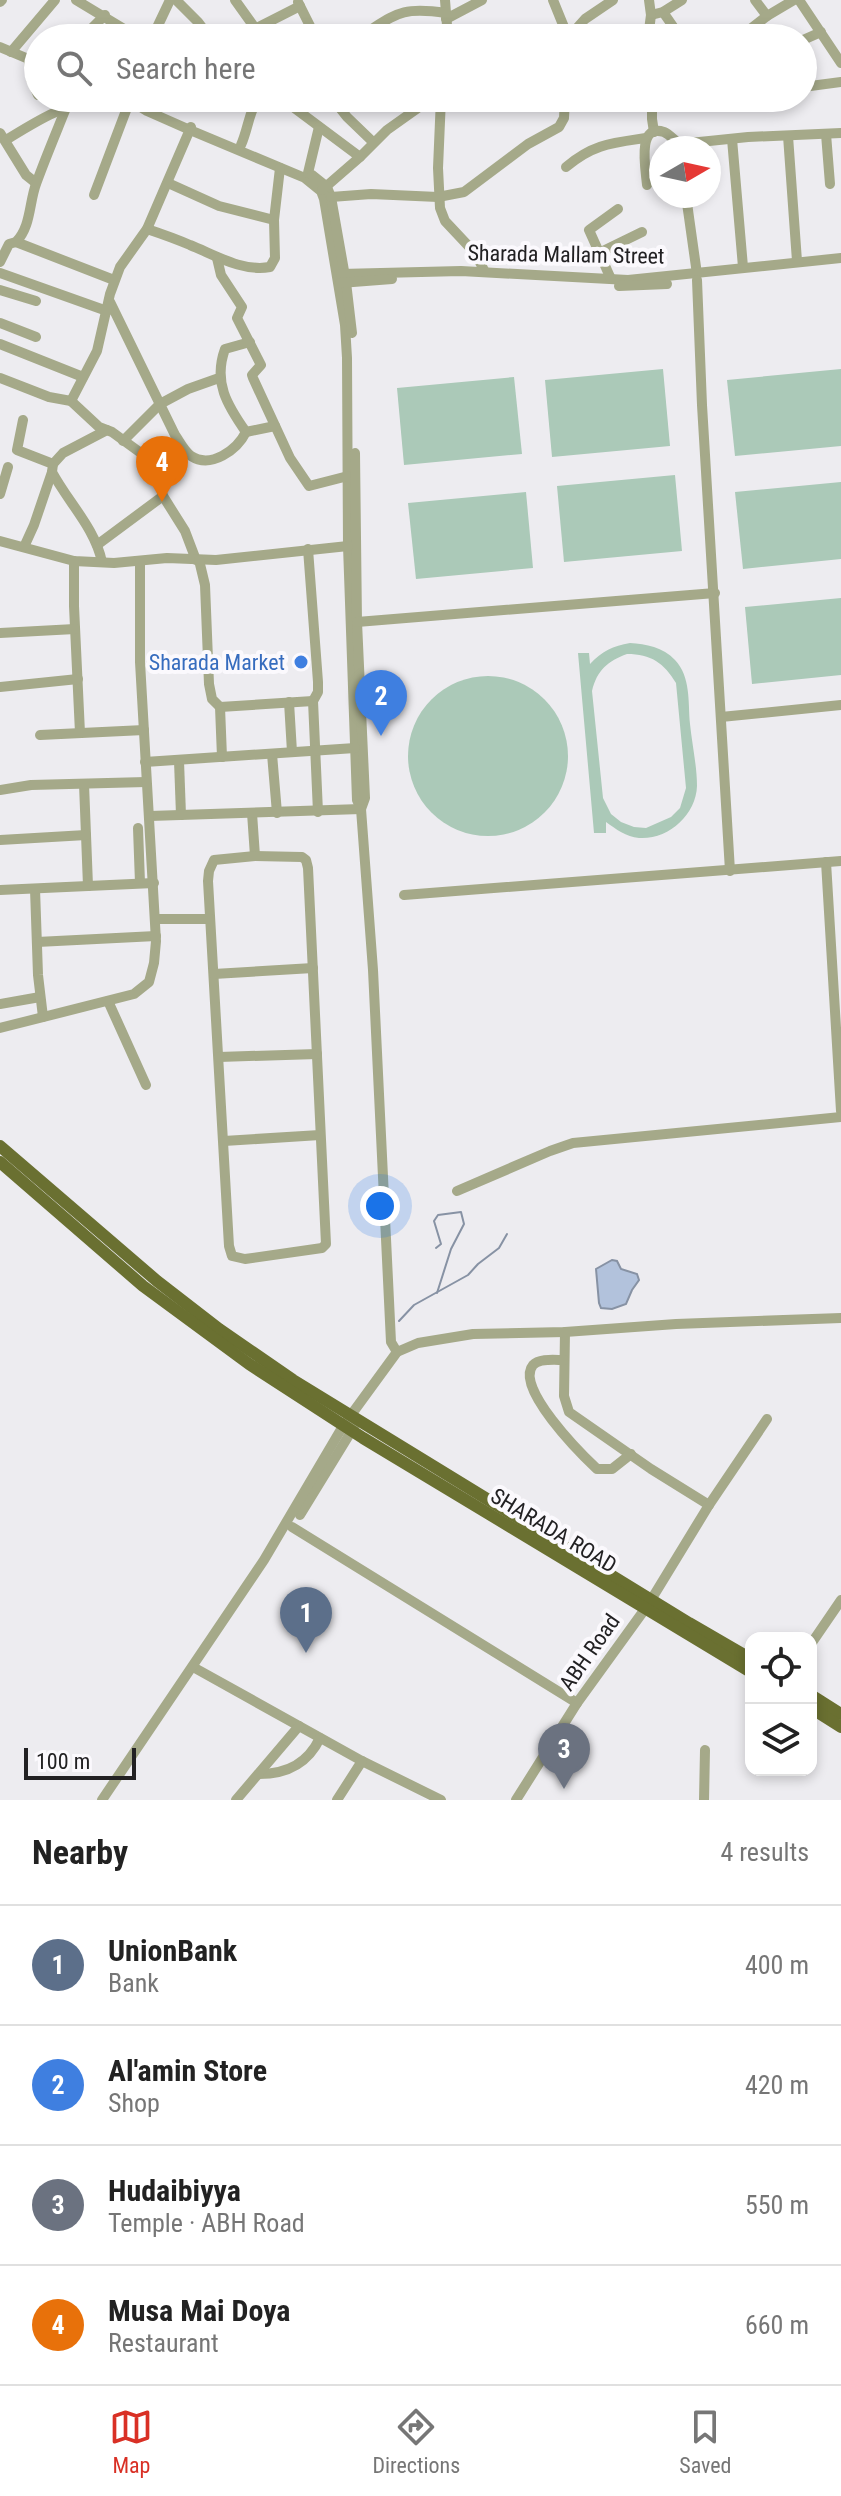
<!DOCTYPE html>
<meta charset="utf-8">
<style>
body{margin:0;font-family:"Roboto Condensed",sans-serif;background:#f6f6f6;color:#222}
.controls{position:absolute;right:24px;bottom:24px;display:grid;overflow:hidden;border-radius:16px;box-shadow:0 4px 12px #0003}
.controls button{width:72px;height:72px;display:grid;place-items:center;padding:0;border:0;border-bottom:2px solid #e0e0e0;background:#fff;color:#222;font:40px sans-serif}
.compass{position:absolute;left:649px;top:136px;width:72px;height:72px;border-radius:50%;background:#fff;box-shadow:0 4px 12px #0003;rotate:81deg}
.scale{position:absolute;left:24px;bottom:20px;width:112px;box-sizing:border-box;padding-left:8px;border:4px solid #222123;border-top:0;font-size:22px;line-height:28px;white-space:nowrap;color:#222123;-webkit-text-stroke:6px #fbf9fd;paint-order:stroke}
.you{position:absolute;left:380px;top:1206px;width:28px;height:28px;margin:-20px;border:6px solid #fff;border-radius:50%;background:#1a73e8;box-shadow:0 0 0 12px #1a73e833}
.badge{display:grid;place-items:center;width:52px;height:52px;border-radius:50%;background:#d93025;color:#fff;font-size:26px;font-weight:700}
.pin{position:absolute;translate:-50% -66px;filter:drop-shadow(0 2px 4px #0008)}
.pin::after{content:'';position:absolute;top:42px;width:28px;height:24px;background:inherit;clip-path:polygon(0 0,100% 0,50% 100%)}
.list{margin:0;padding:0;list-style:none}
h2{display:flex;justify-content:space-between;align-items:center;height:104px;margin:0;padding:0 32px;font-size:34px}
h2 small{font-size:26px;font-weight:400;color:#767676}
.list li{display:grid;grid-template-columns:52px 1fr auto;gap:24px;align-items:center;box-sizing:border-box;height:120px;padding:0 32px;border-top:2px solid #e0e0e0}
.list b{display:block;font-size:30px;white-space:nowrap}
.list p{margin:0;font-size:26px;white-space:nowrap;color:#767676}
.list em{font-size:26px;font-style:normal;color:#767676}
.icon{flex:none;width:44px;height:44px;fill:none;stroke:currentColor;stroke-width:2;stroke-linecap:round;stroke-linejoin:round}
.map{position:relative;flex:none;width:841px;height:1800px;overflow:hidden}
.search{position:absolute;background:#fff;box-shadow:0 4px 12px #0003;left:24px;right:24px;top:24px;height:88px;display:flex;align-items:center;gap:20px;box-sizing:border-box;padding:0 28px;border-radius:44px;color:#767676;font-size:30px}
.sheet{height:584px;background:#fff}
nav{display:flex;justify-content:space-around;align-items:center;box-sizing:border-box;height:112px;border-top:2px solid #e0e0e0;background:#fff;font-size:22px;color:#767676}
nav a{display:grid;justify-items:center;gap:4px}
nav .on{color:#d93025}
.map>svg:first-child{display:block}
</style>
<div class="map">
<svg width="841" height="1800" viewBox="0 0 841 1800">
<rect width="100%" height="100%" fill="#edecf0"/>
<!-- green -->
<g fill="#abc9b8" fill-rule="evenodd">
<polygon points="663,369 670,446 552,457 545,380"/>
<polygon points="841,369 841,446 735,456 727,380"/>
<polygon points="514,377 522,454 404,465 397,388"/>
<polygon points="675,475 682,551 564,562 557,486"/>
<polygon points="841,482 841,559 743,569 735,492"/>
<polygon points="526,492 533,568 416,579 408,503"/>
<polygon points="841,598 841,675 752,684 745,607"/>
<path d="M630,643C646,644 663,647 675,660C691,677 688,702 690,724C692,744 697,766 697,786C696,815 668,840 639,838C626,837 616,829 606,822V833H594L578,653H589L590,664C602,651 613,646 630,643ZM627,654C651,654 664,663 676,683L686,788L680,808L671,817L646,828L634,827L621,822L611,814L603,798L592,691C597,670 608,661 627,654Z"/>
<circle cx="488" cy="756" r="80"/>
</g>
<!-- water -->
<polygon fill="#b2c2dc" stroke="#8792a4" stroke-width="2" points="612,1260 617,1261 621,1269 637,1274 639,1280 632,1290 626,1304 612,1309 601,1308 599,1303 596,1269"/>
<g fill="none" stroke-linecap="round" stroke-linejoin="round">
<!-- stream -->
<g stroke="#8792a4" stroke-width="2">
<polyline points="436,1248 441,1244 434,1221 438,1215 461,1212 464,1224 451,1249 437,1293"/>
<polyline points="399,1321 414,1305 468,1275 478,1264 499,1248 507,1234"/>
</g>
<!-- minor -->
<g stroke="#a5a989" stroke-width="10">
<polyline points="76,0 139,38"/>
<polyline points="176,0 198,22 210,38"/>
<polyline points="235,0 255,28"/>
<polyline points="445,0 448,38"/>
<polyline points="553,0 568,37"/>
<polyline points="755,0 767,16"/>
<polyline points="799,0 841,63"/>
<polyline points="0,2 2,0"/>
<polyline points="298,2 316,38"/>
<polyline points="663,12 681,38"/>
<polyline points="651,15 663,12 682,0"/>
<polyline points="446,19 482,0"/>
<polyline points="82,38 105,15"/>
<polyline points="152,38 170,0"/>
<polyline points="237,38 300,6"/>
<path d="M357,38C396,15 398,6 446,13"/>
<polyline points="568,38 585,19 613,0"/>
<polyline points="648,38 651,15 649,0"/>
<polyline points="739,38 767,16 794,0"/>
<polyline points="803,40 821,32"/>
<polyline points="0,47 38,63"/>
<polyline points="11,52 55,0"/>
<polyline points="29,60 31,79 38,95"/>
<polyline points="803,87 841,82"/>
<polyline points="126,98 147,111 190,130 305,178 321,191 324,199 345,325 347,358 348,546 357,800 361,809 373,970 391,1342 397,1352"/>
<polyline points="243,98 252,108"/>
<polyline points="281,98 360,157"/>
<polyline points="332,98 347,117 373,142"/>
<polyline points="441,98 438,168 440,208 445,221 475,253 485,272"/>
<polyline points="652,98 652,119 654,132"/>
<polyline points="0,133 26,175 36,183"/>
<polyline points="826,134 830,184"/>
<polyline points="788,136 797,261"/>
<polyline points="732,139 743,267"/>
<path d="M6,140C35,122 63,105 97,98"/>
<polyline points="680,144 748,137 841,133"/>
<path d="M241,145C248,129 249,112 258,98"/>
<path d="M566,167C593,144 612,143 646,138"/>
<polyline points="308,173 319,127"/>
<polyline points="312,175 327,187 331,197 346,282 352,333"/>
<polyline points="168,183 219,206 274,220"/>
<path d="M647,185C646,171 636,123 664,132C669,134 675,141 680,144V148"/>
<polyline points="322,190 360,157 387,130 432,98"/>
<polyline points="94,195 130,100"/>
<polyline points="686,196 697,274"/>
<polyline points="331,197 371,194 438,197 464,192 528,144 559,127 564,118 565,98"/>
<path d="M147,229C162,234 176,239 190,245C215,255 242,272 270,267L275,258L274,220L280,168"/>
<polyline points="16,242 114,280"/>
<polyline points="599,253 642,232"/>
<polyline points="217,258 221,275 242,307 237,318 261,365 252,375 253,378 290,458 309,486 348,476"/>
<path d="M0,262L9,244L16,242C31,227 29,203 36,184C45,159 56,133 66,108"/>
<polyline points="0,273 107,311"/>
<polyline points="341,274 461,271 628,280 841,258"/>
<polyline points="611,279 589,230 618,209"/>
<polyline points="697,280 702,405 730,871"/>
<polyline points="340,283 392,279"/>
<polyline points="619,286 667,284"/>
<polyline points="0,290 36,301"/>
<path d="M110,302L175,435C180,442 184,451 191,456C211,469 237,450 246,432"/>
<polyline points="0,323 36,337"/>
<path d="M250,342L225,349C213,382 227,405 246,432L275,426"/>
<polyline points="0,344 83,377"/>
<polyline points="0,378 49,397 71,401 99,427 112,432 145,456 157,474 163,496 185,531 196,560"/>
<polyline points="71,401 97,351 110,294 120,267 147,229 191,127"/>
<path d="M23,420L17,450L53,464L52,472C68,502 95,528 102,562"/>
<polyline points="123,441 160,404 188,389 219,378"/>
<polyline points="355,453 357,622 365,798 361,809"/>
<polyline points="53,464 63,453 107,430"/>
<polyline points="0,494 8,467"/>
<polyline points="0,541 74,561 114,563 167,558 216,560 348,546"/>
<polyline points="97,545 163,496"/>
<polyline points="24,547 34,525 52,472"/>
<polyline points="308,549 318,682 318,692 313,701 318,812"/>
<polyline points="199,560 205,585 209,684 212,699 220,707 222,757"/>
<polyline points="74,561 74,606 80,733"/>
<polyline points="357,622 715,593"/>
<polyline points="0,633 75,629"/>
<polyline points="0,687 78,679"/>
<polyline points="289,702 292,752"/>
<polyline points="220,707 313,701"/>
<polyline points="721,717 841,705"/>
<polyline points="40,735 144,730"/>
<polyline points="272,754 277,813"/>
<polyline points="179,761 181,815"/>
<polyline points="145,762 355,748"/>
<polyline points="84,784 88,886"/>
<polyline points="0,790 31,785 146,782"/>
<polyline points="252,813 255,856"/>
<polyline points="150,816 361,809"/>
<polyline points="138,828 140,883"/>
<polyline points="0,840 86,835"/>
<polygon points="255,856 302,857 306,860 308,868 326,1244 322,1248 245,1259 232,1256 229,1246 208,881 209,871 214,860"/>
<polyline points="826,862 841,1111"/>
<polyline points="35,889 38,975 43,1017"/>
<polyline points="0,890 154,883"/>
<polyline points="404,895 841,861"/>
<polyline points="156,919 210,919"/>
<polyline points="37,942 156,936"/>
<polyline points="214,974 313,968"/>
<polyline points="108,1001 146,1085"/>
<polyline points="0,1004 40,997"/>
<polyline points="0,1028 134,994 149,982 154,963 156,941 140,662 140,562"/>
<polyline points="219,1057 317,1054"/>
<polyline points="224,1141 320,1135"/>
<polyline points="457,1191 550,1151 573,1143 841,1117"/>
<polyline points="565,1332 564,1396 569,1412 651,1469 709,1505"/>
<path d="M564,1360C555,1360 539,1358 533,1365C514,1387 581,1454 597,1469H612L631,1454"/>
<polyline points="300,1515 354,1427"/>
<polyline points="292,1527 577,1703"/>
<polyline points="651,1600 709,1505 767,1419"/>
<polyline points="811,1644 841,1600"/>
<polyline points="193,1667 362,1761 441,1800"/>
<path d="M259,1774C288,1774 308,1763 320,1738"/>
<polyline points="102,1800 264,1560 343,1426 397,1352 418,1343 473,1334 565,1332 676,1324 841,1318"/>
<polyline points="236,1800 299,1726"/>
<polyline points="337,1800 362,1761"/>
<polyline points="516,1800 577,1703 645,1609"/>
<polyline points="704,1800 705,1750"/>
</g>
<!-- major -->
<g stroke="#6a7031" stroke-width="12">
<polyline points="0,1146 157,1281 219,1329 293,1380 689,1623 751,1659"/>
<polyline points="0,1162 143,1286 249,1364 363,1438 751,1672"/>
<polyline points="811,1695 841,1714"/>
<polyline points="811,1708 841,1727"/>
</g>
</g>
<!-- markers -->
<circle fill="#3f7fe0" stroke="#fbf9fd" stroke-width="3" cx="301" cy="662" r="8"/>
<g text-anchor="middle" stroke-width="8" stroke-linejoin="round" paint-order="stroke">
<!-- street labels -->
<g font-size="22" fill="#222123" stroke="#fbf9fd">
<text transform="translate(566 254) rotate(1)" y="8">Sharada Mallam Street</text>
<text transform="translate(554 1530) rotate(31)" y="8">SHARADA ROAD</text>
<text transform="translate(589 1652) rotate(-55)" y="8">ABH Road</text>
</g>
<!-- shop labels -->
<g font-size="22" fill="#366cbe" stroke="#fbf9fd" text-anchor="end">
<text x="285" y="670">Sharada Market</text>
</g>
</g>
</svg>
<div class="controls">
<button><svg class="icon" aria-label="locate" viewBox="0 0 24 24"><circle cx="12" cy="12" r="6"/><path d="M12 2v4M12 18v4M2 12h4M18 12h4"/></svg></button>
<button><svg class="icon" aria-label="layers" viewBox="0 0 24 24"><path d="M12 4l9 5-9 5-9-5zM3 14l9 5 9-5"/></svg></button>
</div>
<svg class="compass" viewBox="-18 -18 36 36"><path d="M0-13l5 13h-10z" fill="#e53935"/><path d="M0 13l5-13h-10z" fill="#767676"/></svg>
<div class="scale">100 m</div>
<div class="you"></div>
<div class="pin badge" style="left:306px;top:1653px;background:#5c6f8a">1</div>
<div class="pin badge" style="left:381px;top:736px;background:#3f7fe0">2</div>
<div class="pin badge" style="left:564px;top:1789px;background:#6b7280">3</div>
<div class="pin badge" style="left:162px;top:502px;background:#e8710a">4</div>
<div class="search"><svg class="icon" aria-label="search" viewBox="0 0 24 24"><circle cx="10" cy="10" r="6"/><path d="M15 15l6 6"/></svg>Search here</div>
</div>
<section class="sheet">
<h2>Nearby<small>4 results</small></h2>
<ul class="list">
<li><span class="badge" style="background:#5c6f8a">1</span><div><b>UnionBank</b><p>Bank</p></div><em>400 m</em></li>
<li><span class="badge" style="background:#3f7fe0">2</span><div><b>Al'amin Store</b><p>Shop</p></div><em>420 m</em></li>
<li><span class="badge" style="background:#6b7280">3</span><div><b>Hudaibiyya</b><p>Temple · ABH Road</p></div><em>550 m</em></li>
<li><span class="badge" style="background:#e8710a">4</span><div><b>Musa Mai Doya</b><p>Restaurant</p></div><em>660 m</em></li>
</ul>
</section>
<nav>
<a class="on"><svg class="icon" aria-label="map" viewBox="0 0 24 24"><path d="M3 6l6-2 6 2 6-2v14l-6 2-6-2-6 2zM9 4v14M15 6v14"/></svg>Map</a>
<a><svg class="icon" aria-label="directions" viewBox="0 0 24 24"><path d="M12 3l9 9-9 9-9-9zM9 14v-3h6M13 9l2 2-2 2"/></svg>Directions</a>
<a><svg class="icon" aria-label="saved" viewBox="0 0 24 24"><path d="M7 4h10v16l-5-4-5 4z"/></svg>Saved</a>
</nav>
